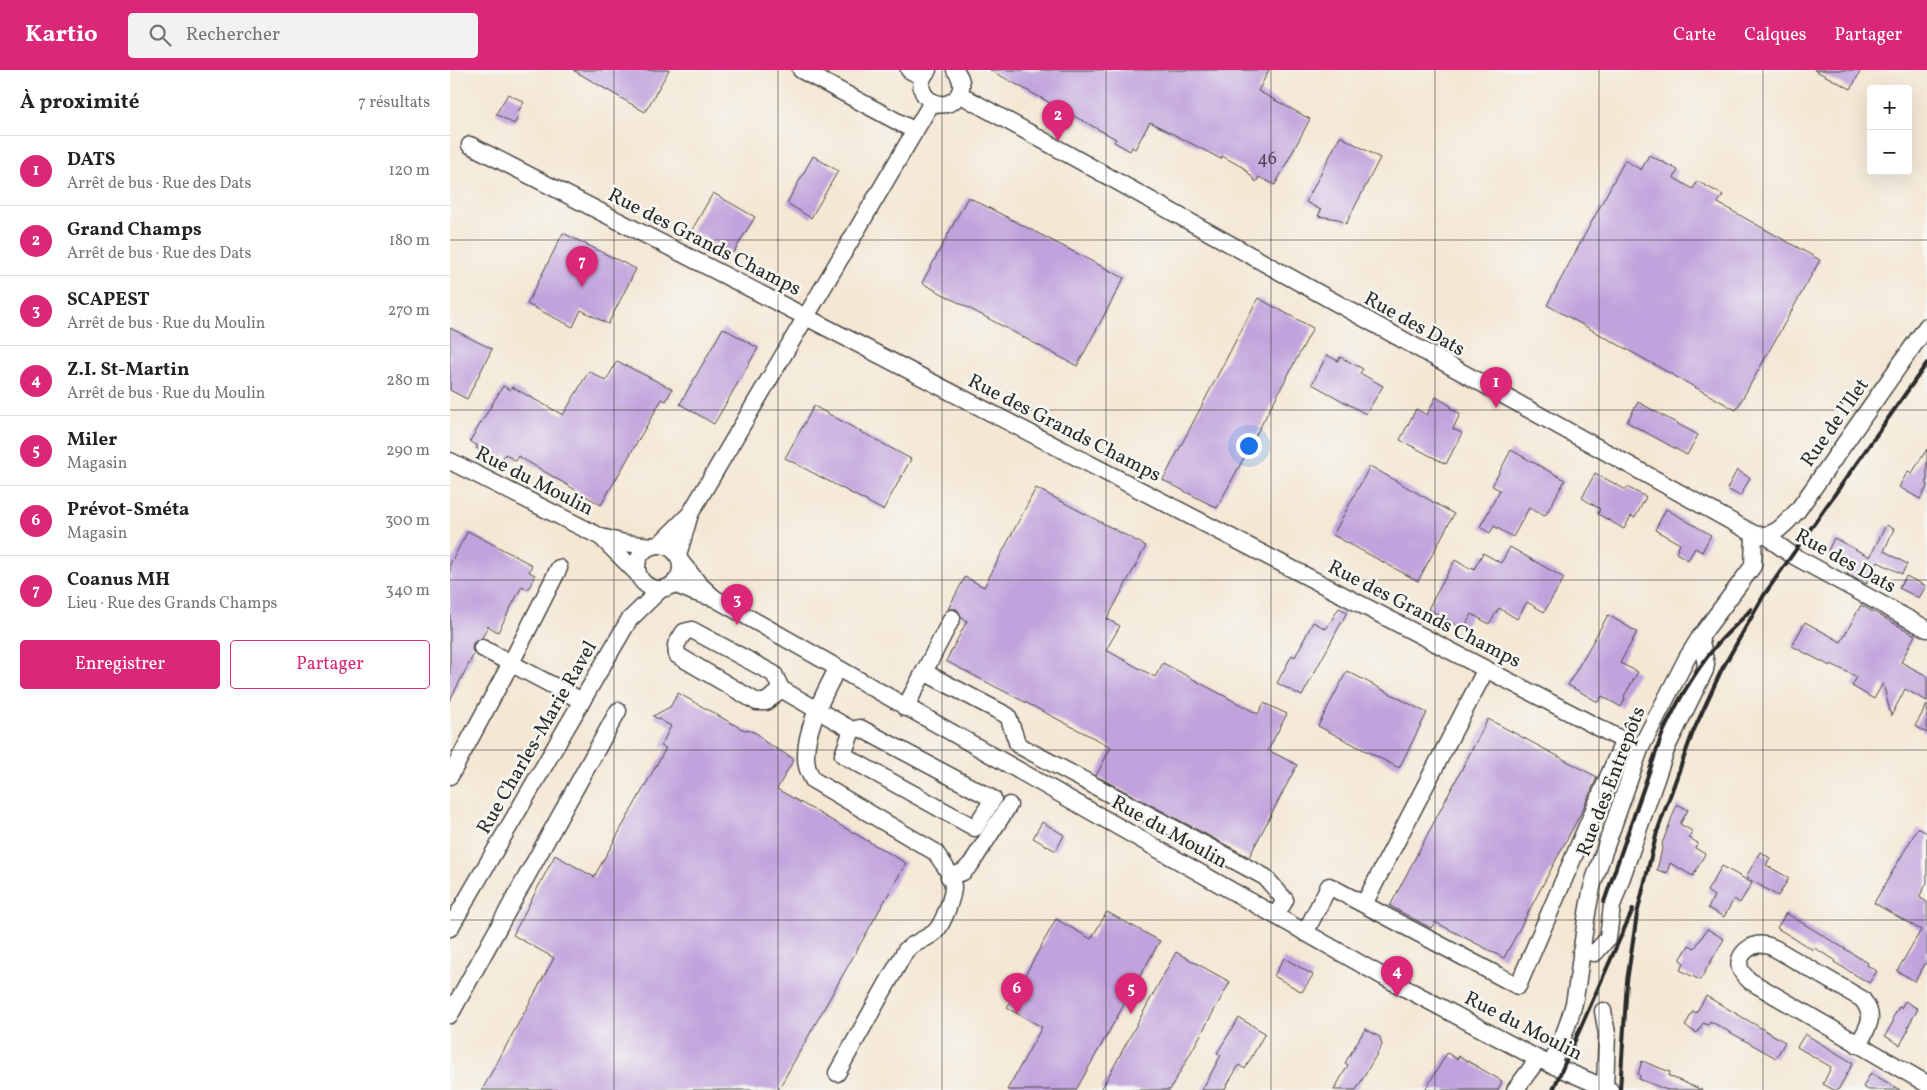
<!DOCTYPE html>
<html lang="fr">
<meta charset="utf-8">
<style>
body{margin:0;font-family:Vollkorn,serif;background:#f2f2f2;color:#222}
.controls{position:absolute;right:15px;top:15px;display:grid;overflow:hidden;border-radius:5px;box-shadow:0 5px 20px #0002}
.controls button{width:45px;height:45px;display:grid;place-items:center;padding:0;border:0;border-bottom:1px solid #e0e0e0;background:#fff;color:#222;font:25px sans-serif}
.you{position:absolute;left:798px;top:375px;width:18px;height:18px;margin:-12px;border:4px solid #fff;border-radius:50%;background:#1a73e8;box-shadow:0 0 0 8px #1a73e833}
.badge{display:grid;place-items:center;width:32px;height:32px;border-radius:50%;background:#db2777;color:#fff;font-size:16px;font-weight:700}
.pin{position:absolute;translate:-50% -41px;filter:drop-shadow(0 1px 2px #0008)}
.pin::after{content:'';position:absolute;top:26px;width:18px;height:15px;background:inherit;clip-path:polygon(0 0,100% 0,50% 100%)}
.list{margin:0;padding:0;list-style:none}
h2{display:flex;justify-content:space-between;align-items:center;height:65px;margin:0;padding:0 20px;font-size:21px}
h2 small{font-size:16px;font-weight:400;color:#767676}
.list li{display:grid;grid-template-columns:32px 1fr auto;gap:15px;align-items:center;box-sizing:border-box;height:70px;padding:0 20px;border-top:1px solid #e0e0e0}
.list b{display:block;font-size:19px;white-space:nowrap}
.list p{margin:0;font-size:16px;white-space:nowrap;color:#767676}
.list em{font-size:16px;font-style:normal;color:#767676}
.actions{display:flex;gap:10px;padding:15px 20px}
.actions a{flex:1;padding:11px 0;border:1px solid #db2777;border-radius:5px;text-align:center;font-size:18px;color:#db2777}
.actions .main{background:#db2777;color:#fff}
.icon{flex:none;width:28px;height:28px;fill:none;stroke:currentColor;stroke-width:2;stroke-linecap:round;stroke-linejoin:round}
.map{position:relative;flex:none;width:1477px;height:1020px;overflow:hidden}
header{display:flex;align-items:center;gap:30px;box-sizing:border-box;height:70px;padding:0 25px;background:#db2777;color:#fff}
header strong{font-size:24px}
nav{display:flex;gap:28px;margin-inline-start:auto;font-size:18px}
.search{width:350px;height:45px;background:#f2f2f2;display:flex;align-items:center;gap:12px;box-sizing:border-box;padding:0 18px;border-radius:5px;color:#767676;font-size:19px}
main{display:flex}
aside{flex:1;background:#fff}
.map>svg:first-child{display:block}
</style>
<header>
<strong>Kartio</strong>
<div class="search"><svg class="icon" aria-label="search" viewBox="0 0 24 24"><circle cx="10" cy="10" r="6"/><path d="M15 15l6 6"/></svg>Rechercher</div>
<nav><a>Carte</a><a>Calques</a><a>Partager</a></nav>
</header>
<main>
<aside>
<h2>À proximité<small>7 résultats</small></h2>
<ul class="list">
<li><span class="badge">1</span><div><b>DATS</b><p>Arrêt de bus · Rue des Dats</p></div><em>120 m</em></li>
<li><span class="badge">2</span><div><b>Grand Champs</b><p>Arrêt de bus · Rue des Dats</p></div><em>180 m</em></li>
<li><span class="badge">3</span><div><b>SCAPEST</b><p>Arrêt de bus · Rue du Moulin</p></div><em>270 m</em></li>
<li><span class="badge">4</span><div><b>Z.I. St-Martin</b><p>Arrêt de bus · Rue du Moulin</p></div><em>280 m</em></li>
<li><span class="badge">5</span><div><b>Miler</b><p>Magasin</p></div><em>290 m</em></li>
<li><span class="badge">6</span><div><b>Prévot-Sméta</b><p>Magasin</p></div><em>300 m</em></li>
<li><span class="badge">7</span><div><b>Coanus MH</b><p>Lieu · Rue des Grands Champs</p></div><em>340 m</em></li>
</ul>
<div class="actions"><a class="main">Enregistrer</a><a>Partager</a></div>
</aside>
<div class="map">
<svg width="1477" height="1020" viewBox="0 0 1477 1020">
<rect width="100%" height="100%" fill="#f6f6f2"/>
<filter id="ink" filterUnits="userSpaceOnUse"><feTurbulence type="fractalNoise" baseFrequency=".02" numOctaves="2"/><feDisplacementMap in="SourceGraphic" scale="10" xChannelSelector="R" yChannelSelector="G"/><feConvolveMatrix kernelMatrix="1 2 1 2 8 2 1 2 1" color-interpolation-filters="sRGB"/></filter>
<filter id="wash" filterUnits="userSpaceOnUse"><feTurbulence type="fractalNoise" baseFrequency=".0096" numOctaves="4" result="noise"/><feDisplacementMap in="SourceGraphic" scale="20" xChannelSelector="R" yChannelSelector="G"/><feGaussianBlur stdDeviation="1.12" result="paint"/><feColorMatrix in="noise" values="0 0 0 0 0 0 0 0 0 0 0 0 0 0 0 0 0 1.4 0 .05"/><feComposite in="paint" operator="in"/></filter>
<g filter="url(#wash)">
<rect width="100%" height="100%" fill="#f4e7d4"/>
<g id="blocks">
<!-- building -->
<g fill="#c0a2dc">
<polygon points="123,0 219,0 195,42"/>
<polygon points="540,0 819,0 808,21 860,49 825,115 809,107 806,112 794,98 772,86 771,89 700,52 685,79 682,77 680,81 664,72 666,69"/>
<polygon points="1364,0 1411,0 1401,19"/>
<polygon points="58,24 74,32 67,43 69,45 64,54 46,44"/>
<polygon points="890,66 930,88 896,154 888,149 868,146 871,140 856,132"/>
<polygon points="1199,85 1228,100 1224,108 1243,119 1247,111 1273,125 1268,133 1370,190 1286,340 1097,235 1175,90 1191,100"/>
<polygon points="363,86 388,101 361,148 337,133"/>
<polygon points="263,123 305,147 283,183 242,160"/>
<polygon points="518,127 674,208 627,296 472,213"/>
<polygon points="113,163 186,199 158,254 131,240 123,257 77,234"/>
<polygon points="808,228 863,258 767,438 713,410"/>
<polygon points="0,258 42,279 17,329 0,320"/>
<polygon points="273,258 308,278 264,354 230,334"/>
<polygon points="877,285 888,291 890,287 913,299 910,303 933,316 916,344 862,314"/>
<polygon points="167,291 222,319 216,331 212,329 151,435 68,386 66,391 55,384 50,393 26,378 28,376 20,371 53,316 60,320 62,317 113,345 139,301 156,311"/>
<polygon points="986,327 1001,336 1000,338 1010,344 1003,359 1012,363 996,394 950,370 966,339 977,345"/>
<polygon points="1188,332 1248,365 1237,385 1177,352"/>
<polygon points="364,336 461,389 433,440 335,388"/>
<polygon points="1477,379 1477,417 1470,429 1449,417 1458,401 1462,403"/>
<polygon points="1061,380 1115,410 1095,446 1079,438 1063,467 1044,456 1040,463 1030,457 1050,420 1042,416"/>
<polygon points="920,396 1004,444 968,511 883,465"/>
<polygon points="1287,400 1300,408 1290,426 1277,419"/>
<polygon points="1145,403 1176,420 1177,417 1196,427 1185,448 1181,446 1174,459 1148,444 1150,439 1132,428"/>
<polygon points="586,418 696,476 657,549 670,556 656,580 705,607 713,593 808,644 814,633 837,644 818,680 847,695 799,787 646,706 661,677 496,591 517,551 512,548 507,539 498,539 515,507 534,517"/>
<polygon points="1216,439 1261,465 1252,482 1245,478 1238,490 1226,483 1230,474 1205,460"/>
<polygon points="1436,455 1444,459 1434,481 1457,494 1452,504 1428,492 1416,514 1397,504 1401,496 1377,483 1384,468 1420,487"/>
<polygon points="18,461 82,495 79,502 85,505 78,520 72,516 48,562 38,556 32,568 23,573 22,579 24,584 0,630 0,494"/>
<polygon points="1060,477 1114,508 1094,542 1077,532 1067,549 1049,538 1039,554 1022,544 1013,559 978,539 1005,490 1020,499 1022,497 1024,499 1033,483 1051,493"/>
<polygon points="1456,506 1476,516 1469,528 1449,518"/>
<polygon points="1411,535 1465,565 1451,592 1477,606 1477,631 1455,619 1441,646 1433,613 1424,629 1402,616 1407,607 1381,594 1380,596 1342,576 1355,552 1391,572"/>
<polygon points="889,538 897,542 852,626 827,613 842,585 845,587 863,552 876,559"/>
<polygon points="1158,545 1187,562 1170,593 1188,602 1174,626 1175,629 1171,637 1152,626 1148,632 1118,615"/>
<polygon points="897,601 977,643 949,698 868,656"/>
<polygon points="228,623 292,659 304,662 309,665 315,672 344,689 327,719 456,793 328,1020 32,1020 104,888 63,865 105,785 144,807 216,678 211,676 221,656 203,646 220,637"/>
<polygon points="1477,635 1477,663 1465,656"/>
<polygon points="1038,649 1147,707 1133,739 1054,888 985,852 981,858 940,836"/>
<polygon points="1227,734 1238,740 1230,754 1242,761 1239,768 1248,773 1245,778 1255,784 1243,806 1220,793 1217,803 1207,800 1213,775 1212,774"/>
<polygon points="592,752 614,765 606,781 583,768"/>
<polygon points="1468,758 1477,763 1477,813 1469,827 1477,832 1477,891 1465,911 1447,901 1471,860 1424,833"/>
<polygon points="1310,782 1320,788 1316,795 1339,808 1328,826 1296,807"/>
<polygon points="1272,796 1302,813 1290,833 1284,829 1274,847 1258,838 1264,826 1257,821"/>
<polygon points="657,842 710,871 707,876 626,1020 557,1020 592,957 557,938 606,849 641,869"/>
<polygon points="1336,843 1418,893 1417,895 1427,901 1419,913 1384,892 1385,890 1364,878 1363,880 1327,858"/>
<polygon points="1257,859 1274,869 1250,910 1230,900 1234,893 1230,890 1239,875 1245,878"/>
<polygon points="726,882 780,912 720,1020 651,1020"/>
<polygon points="834,888 863,905 852,922 824,906"/>
<polygon points="1256,926 1335,972 1326,988 1260,951 1258,955 1253,953 1247,963 1235,956 1243,941 1246,943"/>
<polygon points="1455,931 1468,939 1457,958 1459,959 1450,975 1435,966 1444,950 1442,949 1449,937 1451,938"/>
<polygon points="789,948 815,963 795,999 789,995 774,1020 752,1020 771,985 767,983"/>
<polygon points="915,959 930,967 932,975 906,1020 884,1020 898,995 895,993"/>
<polygon points="1355,964 1403,993 1388,1020 1384,1020 1373,1014 1381,997 1347,977"/>
<polygon points="997,983 1007,989 1009,986 1052,1011 1048,1020 975,1020"/>
<polygon points="1192,991 1220,1002 1219,1006 1252,1020 1217,1020 1189,1009 1190,1005 1188,1004"/>
<polygon points="1421,1003 1450,1020 1419,1020 1413,1017"/>
</g>
</g>
</g>
<g filter="url(#ink)">
<use href="#blocks" fill-opacity="0" stroke="#494744" stroke-width="1"/>
<g fill="none" stroke-linecap="round" stroke-linejoin="round">
<!-- minor casing -->
<g stroke="#494744" stroke-width="19">
<g id="minor">
<polyline points="351,0 465,61"/>
<polyline points="459,0 473,7"/>
<path d="M478,0C455,25 498,50 510,22C513,14 510,6 505,0"/>
<path d="M509,24L1304,464C1324,470 1336,453 1348,440L1477,256"/>
<polyline points="20,75 356,247 1190,679"/>
<polyline points="0,391 151,467 174,473 202,476"/>
<polyline points="1319,465 1324,472 1342,485 1477,559"/>
<polyline points="153,469 188,504"/>
<polyline points="209,475 240,444"/>
<circle cx="209" cy="497" r="22"/>
<polyline points="228,485 240,444 482,32"/>
<polyline points="231,492 249,514 263,527"/>
<polyline points="224,514 243,522 264,528 934,907 1088,989 1160,1020"/>
<polyline points="32,578 132,631"/>
<polyline points="474,602 502,548"/>
<polyline points="331,619 316,632 307,632 227,585 226,575 234,562 242,560 324,604 331,619 402,660 410,658 543,729 525,758 393,685 402,660"/>
<polyline points="455,638 474,602 558,646 568,675 815,807 835,830 826,846"/>
<polyline points="0,706 61,593 109,498"/>
<polyline points="499,807 513,802 521,794 559,735"/>
<polyline points="914,834 1036,599"/>
<polyline points="0,858 179,550 211,519"/>
<polyline points="855,863 879,816 1068,916 1174,670"/>
<polyline points="1131,881 1145,883 1158,868 1162,836 1217,677 1255,600 1256,594 1250,567"/>
<polyline points="1153,941 1157,964 1155,1018"/>
<polyline points="0,945 168,641"/>
<path d="M1408,975C1418,956 1427,948 1412,929L1326,879C1322,877 1318,875 1314,875C1302,872 1286,885 1290,898C1291,903 1296,907 1300,911L1477,1014"/>
<path d="M1101,995C1110,975 1119,954 1124,933C1132,892 1133,850 1144,810L1190,679L1237,588L1250,567L1303,496L1304,464"/>
<path d="M387,1003L456,880C465,872 479,868 486,861C493,853 503,827 503,817C502,804 492,792 485,782L363,710C361,706 358,701 357,696C351,666 374,624 387,599"/>
<polyline points="1065,1020 1088,989"/>
</g>
</g>
<!-- minor -->
<use href="#minor" stroke="#fff" stroke-width="16"/>
<!-- rail -->
<g stroke="#2b2b2b" stroke-width="4">
<path d="M1154,832L1214,659C1230,627 1247,597 1271,570C1281,559 1292,550 1301,539"/>
<polyline points="1103,1020 1183,839"/>
<polyline points="1170,1020 1177,911 1187,844 1207,762 1243,662 1271,601 1314,525 1477,293"/>
</g>
</g>
</g>
<!-- grid -->
<path fill="none" stroke="#2b2b2b" stroke-width="1" stroke-opacity="0.55" d="M164,0V1020M328,0V1020M492,0V1020M656,0V1020M821,0V1020M985,0V1020M1149,0V1020M1313,0V1020M0,170H1477M0,340H1477M0,510H1477M0,680H1477M0,850H1477"/>
<g text-anchor="middle" stroke-width="5" stroke-linejoin="round" paint-order="stroke">
<!-- number labels -->
<g font-size="18" fill="#504957">
<text x="817" y="94">46</text>
</g>
<!-- street labels -->
<g font-size="20" fill="#2b2b2b" stroke="#f6f6f2">
<text transform="translate(255 171) rotate(27)" y="7">Rue des Grands Champs</text>
<text transform="translate(965 253) rotate(29)" y="7">Rue des Dats</text>
<text transform="translate(1384 352) rotate(-55)" y="7">Rue de l'Ilet</text>
<text transform="translate(615 357) rotate(27)" y="7">Rue des Grands Champs</text>
<text transform="translate(85 410) rotate(27)" y="7">Rue du Moulin</text>
<text transform="translate(1396 490) rotate(29)" y="7">Rue des Dats</text>
<text transform="translate(975 543) rotate(27)" y="7">Rue des Grands Champs</text>
<text transform="translate(86 667) rotate(-60)" y="7">Rue Charles-Marie Ravel</text>
<text transform="translate(1160 711) rotate(-69)" y="7">Rue des Entrepôts</text>
<text transform="translate(720 761) rotate(29)" y="7">Rue du Moulin</text>
<text transform="translate(1074 955) rotate(27)" y="7">Rue du Moulin</text>
</g>
</g>
</svg>
<div class="controls">
<button>+</button>
<button>−</button>
</div>
<div class="you"></div>
<div class="pin badge" style="left:1046px;top:338px">1</div>
<div class="pin badge" style="left:608px;top:71px">2</div>
<div class="pin badge" style="left:287px;top:555px">3</div>
<div class="pin badge" style="left:947px;top:927px">4</div>
<div class="pin badge" style="left:681px;top:944px">5</div>
<div class="pin badge" style="left:567px;top:944px">6</div>
<div class="pin badge" style="left:132px;top:217px">7</div>
</div>
</main>
